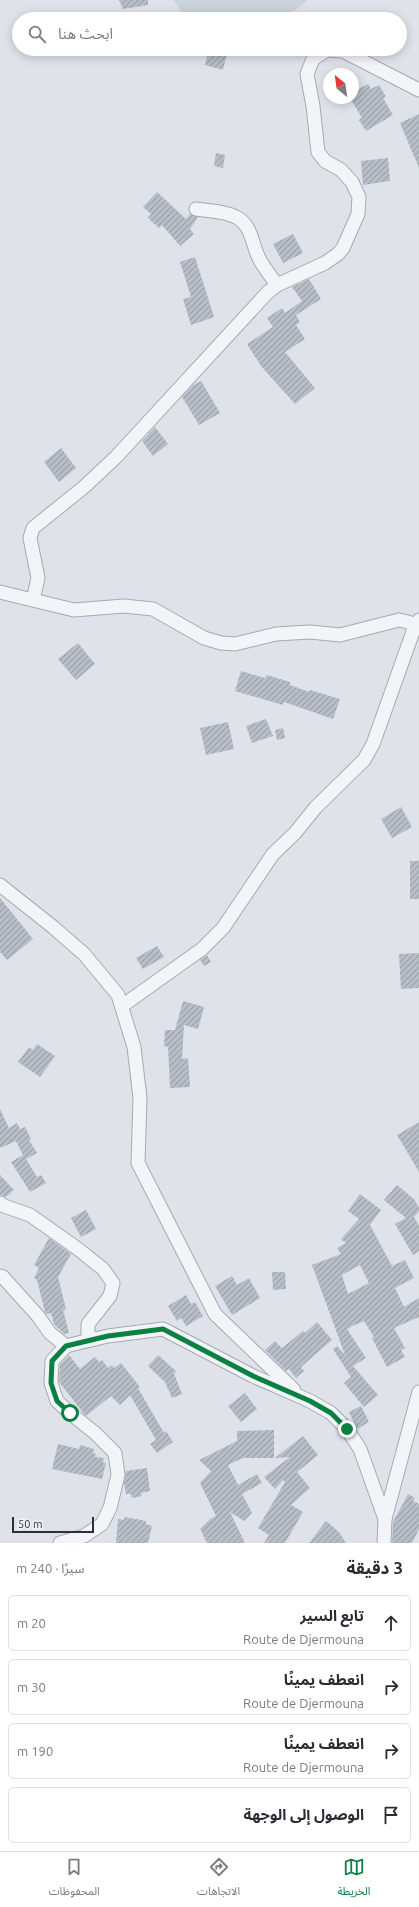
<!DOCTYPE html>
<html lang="ar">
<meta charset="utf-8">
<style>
body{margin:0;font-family:Ubuntu,"Noto Sans Arabic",sans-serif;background:#f7f7f7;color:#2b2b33;direction:rtl}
.compass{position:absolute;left:323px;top:68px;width:36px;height:36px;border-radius:50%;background:#fff;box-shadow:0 2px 10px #0003;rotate:331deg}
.scale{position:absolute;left:12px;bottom:10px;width:82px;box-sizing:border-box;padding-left:4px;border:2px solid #273241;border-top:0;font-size:11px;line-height:14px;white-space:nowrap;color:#273241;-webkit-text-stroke:3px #eef2f6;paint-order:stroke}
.stop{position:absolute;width:12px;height:12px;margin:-9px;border:3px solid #0b8043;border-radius:50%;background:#fff}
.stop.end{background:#0b8043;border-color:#fff;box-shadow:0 1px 4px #0008}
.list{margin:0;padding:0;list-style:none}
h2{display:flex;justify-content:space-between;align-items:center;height:52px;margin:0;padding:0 16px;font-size:17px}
h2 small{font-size:13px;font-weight:400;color:#7c7c81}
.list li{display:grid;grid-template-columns:26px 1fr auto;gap:12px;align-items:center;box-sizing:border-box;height:56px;margin:0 8px 8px;padding:0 8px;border:1px solid #e1e1e2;border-radius:6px}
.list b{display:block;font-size:15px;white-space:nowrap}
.list p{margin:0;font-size:13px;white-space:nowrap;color:#7c7c81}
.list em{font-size:13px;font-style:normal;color:#7c7c81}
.icon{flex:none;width:22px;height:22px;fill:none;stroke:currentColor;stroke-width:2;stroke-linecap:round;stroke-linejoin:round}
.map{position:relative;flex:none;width:419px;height:1543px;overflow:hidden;direction:ltr}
.search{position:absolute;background:#fff;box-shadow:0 2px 10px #0003;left:12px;right:12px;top:12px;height:44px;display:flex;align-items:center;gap:10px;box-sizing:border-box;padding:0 14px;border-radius:22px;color:#7c7c81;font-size:15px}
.sheet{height:308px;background:#fff}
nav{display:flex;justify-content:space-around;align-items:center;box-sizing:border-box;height:56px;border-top:1px solid #e1e1e2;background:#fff;font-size:11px;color:#7c7c81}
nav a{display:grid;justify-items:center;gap:2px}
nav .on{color:#0b8043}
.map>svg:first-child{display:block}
</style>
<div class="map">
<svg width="419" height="1543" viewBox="0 0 419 1543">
<defs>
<pattern id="building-hatch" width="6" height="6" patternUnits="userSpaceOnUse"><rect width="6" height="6" fill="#b6bdc6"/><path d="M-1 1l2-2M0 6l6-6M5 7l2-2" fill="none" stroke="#949aa2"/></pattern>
</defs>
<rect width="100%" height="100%" fill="#dfe3e9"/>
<!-- built -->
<polygon fill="#cdd3db" points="174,0 308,0 294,11 263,19 185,18"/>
<!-- building -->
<g fill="url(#building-hatch)" fill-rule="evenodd">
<polygon points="119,0 148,0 148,5 123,9"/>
<polygon points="209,49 228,49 223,70 205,65"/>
<polygon points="368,84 371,89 379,85 386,97 383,98 393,115 366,131 359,120 362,118 350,98 353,98 353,92"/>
<polygon points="419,114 419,168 400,123"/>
<polygon points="216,153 225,155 223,168 214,166"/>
<polygon points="388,158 390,181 363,185 361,161"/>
<polygon points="157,192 186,219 190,214 198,217 190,229 194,234 180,246 162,225 159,228 148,218 151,214 143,207"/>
<polygon points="293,234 303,253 283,263 273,244"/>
<polygon points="195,257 214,317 191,325 183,299 191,297 180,262"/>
<polygon points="309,279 321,299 296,315 300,322 296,325 305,339 285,352 315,388 295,404 261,366 247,344 273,327 267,318 282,308 285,313 302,301 292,287"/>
<polygon points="201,381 220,413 199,425 182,397 193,385"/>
<polygon points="155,427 168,444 153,456 142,441"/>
<polygon points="61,448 76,468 59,482 44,462"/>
<polygon points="78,643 95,664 76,680 58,659"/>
<polygon points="241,671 265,678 267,675 290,682 290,685 309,692 310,690 340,699 333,719 284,702 283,705 235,691"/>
<polygon points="266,719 273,736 252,743 246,726"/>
<polygon points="228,722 234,749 206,755 200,728"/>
<polygon points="283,728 285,738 277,740 275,730"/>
<polygon points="401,807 412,827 392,838 381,819"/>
<rect x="410" y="861" width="9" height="38"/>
<polygon points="0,898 33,939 7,960 0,952"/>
<polygon points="157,946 164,957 143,969 136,958"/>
<polygon points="419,953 419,988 401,989 399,954"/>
<polygon points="207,955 211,962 204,966 200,960"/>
<polygon points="183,1001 204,1007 198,1029 184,1025 182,1059 188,1058 190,1087 170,1088 168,1047 164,1046 165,1030 175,1030"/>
<polygon points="37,1044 55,1056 40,1077 18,1062 29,1047 33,1050"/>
<polygon points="0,1109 9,1128 17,1123 20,1129 25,1127 31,1139 29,1140 37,1153 26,1159 37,1177 41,1175 46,1183 30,1192 11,1162 23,1155 16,1141 0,1148"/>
<polygon points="419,1122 419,1172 397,1135"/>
<polygon points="0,1175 14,1190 6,1197 0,1195"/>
<polygon points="397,1185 414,1199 419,1208 419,1211 414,1217 419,1226 419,1251 413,1255 395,1224 406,1218 384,1200"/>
<path d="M360,1194L381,1210L370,1225L392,1266L405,1260L414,1278L395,1288L404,1307L419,1298V1317L394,1328L405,1348L401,1350L405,1357L387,1367L372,1338L374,1337L364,1321L350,1327V1328L347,1329L366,1358L353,1366L378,1395L364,1407L344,1383L351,1377L333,1349L337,1346L345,1355L312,1265L341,1254L337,1248L346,1243L341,1239L359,1219L348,1211ZM360,1265L369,1283L348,1294L342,1275Z"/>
<polygon points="86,1210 96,1229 81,1237 71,1218"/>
<polygon points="49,1238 71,1254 58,1277 66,1309 63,1310 69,1333 64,1334 54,1324 51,1313 46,1314 45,1312 37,1280 34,1278 39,1268 34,1265"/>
<polygon points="272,1272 285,1272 286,1289 273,1290"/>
<polygon points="232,1276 237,1285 249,1278 260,1298 232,1315 215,1286"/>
<polygon points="186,1295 191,1304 195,1302 203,1316 186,1326 181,1318 177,1321 168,1306"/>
<polygon points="317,1322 332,1340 301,1367 304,1371 296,1378 289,1369 286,1371 265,1350 275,1341 282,1348 303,1331 305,1333"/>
<polygon points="69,1355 80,1369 95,1357 99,1362 102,1360 108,1368 112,1365 114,1368 121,1363 140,1387 138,1388 164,1433 166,1431 173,1442 157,1453 150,1444 156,1440 130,1395 120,1405 111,1396 86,1416 84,1414 59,1382 60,1364"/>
<polygon points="158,1355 176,1371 174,1374 182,1394 172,1398 165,1382 148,1366"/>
<polygon points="245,1393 257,1409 241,1422 228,1406"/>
<polygon points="361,1406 369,1422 357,1429 349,1412"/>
<polygon points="274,1430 274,1458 243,1458 228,1465 238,1485 257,1474 262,1483 242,1494 252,1513 244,1521 230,1512 245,1543 207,1543 200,1529 210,1519 216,1516 200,1483 211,1471 199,1460 237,1441 237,1431"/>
<polygon points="303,1436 318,1455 297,1472 310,1488 291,1505 303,1512 285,1543 264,1543 269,1535 258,1528 285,1482 283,1480 275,1489 264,1477 290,1457 275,1458"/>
<polygon points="58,1444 79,1449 80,1445 94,1449 93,1453 96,1454 95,1457 104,1458 103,1463 106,1463 102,1479 52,1469"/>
<polygon points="147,1468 150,1491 141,1493 142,1496 132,1498 131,1494 126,1494 124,1483 126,1471"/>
<polygon points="408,1494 415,1498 413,1501 419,1504 419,1529 412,1543 392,1543 393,1522"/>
<polygon points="125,1517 146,1521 146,1524 152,1526 148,1543 116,1543 118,1519 124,1520"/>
<polygon points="326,1521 339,1532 346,1543 309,1543"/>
</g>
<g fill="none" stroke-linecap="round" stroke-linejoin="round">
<!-- minor casing -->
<g stroke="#a4aab3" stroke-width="15">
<g id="minor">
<path d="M196,209C209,211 224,211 236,217C253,225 252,248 261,262C266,270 272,278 277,285"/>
<polyline points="0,592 74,610 124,606 153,609 204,638 221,643 235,644 276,634 310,632 340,635 399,620 408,622 415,626"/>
<polyline points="33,600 38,578 30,538 33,528 84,487 116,457 268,292 277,285 325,263 338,254 343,248 358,214 359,197 352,182 341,170 325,161 318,152 313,106 307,74 313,59 327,50 343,51 419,90"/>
<polyline points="0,885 53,927 84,954 118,995 134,1047 140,1098 138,1163 215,1314 294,1390"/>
<polyline points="122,1006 202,949 223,928 273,854 295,833 316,807 364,760 373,744 415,626 419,620"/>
<polyline points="0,1203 4,1206 30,1215 78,1249 103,1269 113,1283 110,1296 88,1324 88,1340 95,1339"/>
<polyline points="0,1276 3,1277 38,1316 50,1333 66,1346"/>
<polyline points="385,1519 419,1392"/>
<polyline points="60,1543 84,1536 102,1524 110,1508 118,1475 115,1453 95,1433 70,1413 57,1401 51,1383 52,1361 66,1346 82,1342 108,1336 163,1329 253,1376 310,1401 331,1413 347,1429 360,1449 385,1519 384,1543"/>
</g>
</g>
<!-- minor -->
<use href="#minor" stroke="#f2f4f7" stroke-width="13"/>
</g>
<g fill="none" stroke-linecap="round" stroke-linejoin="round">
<!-- route -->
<polyline stroke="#0b8043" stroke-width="5" points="70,1413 57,1401 51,1383 52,1361 66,1346 108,1336 163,1329 253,1376 310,1401 331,1413 347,1429"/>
</g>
</svg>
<svg class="compass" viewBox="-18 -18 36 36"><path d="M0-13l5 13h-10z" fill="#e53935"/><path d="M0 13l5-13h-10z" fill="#7c7c81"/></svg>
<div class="scale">50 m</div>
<div class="stop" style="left:70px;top:1413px"></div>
<div class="stop end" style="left:347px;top:1429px"></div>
<div class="search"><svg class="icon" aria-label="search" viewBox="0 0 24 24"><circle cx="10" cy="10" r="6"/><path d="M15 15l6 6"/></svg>ابحث هنا</div>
</div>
<section class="sheet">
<h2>3 دقيقة<small>سيرًا · 240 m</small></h2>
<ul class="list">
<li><svg class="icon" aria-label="ahead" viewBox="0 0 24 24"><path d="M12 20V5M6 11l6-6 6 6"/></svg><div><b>تابع السير</b><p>Route de Djermouna</p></div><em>20 m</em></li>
<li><svg class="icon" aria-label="right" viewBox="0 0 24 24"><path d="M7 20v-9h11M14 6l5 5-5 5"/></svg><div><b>انعطف يمينًا</b><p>Route de Djermouna</p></div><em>30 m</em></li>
<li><svg class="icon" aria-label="right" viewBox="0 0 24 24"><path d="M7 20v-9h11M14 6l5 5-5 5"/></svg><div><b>انعطف يمينًا</b><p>Route de Djermouna</p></div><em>190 m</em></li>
<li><svg class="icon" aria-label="arrive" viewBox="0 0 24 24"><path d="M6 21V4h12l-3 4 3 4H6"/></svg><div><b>الوصول إلى الوجهة</b></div></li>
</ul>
</section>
<nav>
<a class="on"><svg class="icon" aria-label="map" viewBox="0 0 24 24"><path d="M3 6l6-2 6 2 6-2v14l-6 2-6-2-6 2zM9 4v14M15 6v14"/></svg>الخريطة</a>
<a><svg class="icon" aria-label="directions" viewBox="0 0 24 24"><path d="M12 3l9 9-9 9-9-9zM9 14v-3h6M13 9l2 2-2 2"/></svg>الاتجاهات</a>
<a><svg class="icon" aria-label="saved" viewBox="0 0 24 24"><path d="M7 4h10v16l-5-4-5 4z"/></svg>المحفوظات</a>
</nav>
